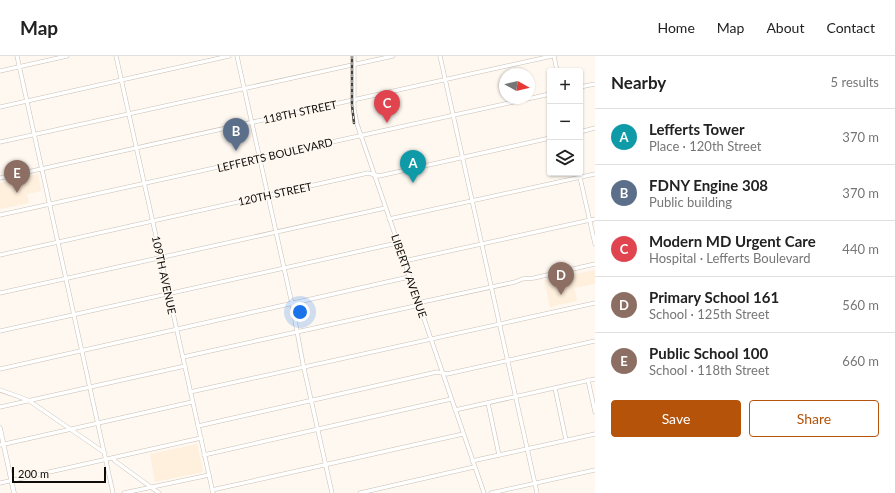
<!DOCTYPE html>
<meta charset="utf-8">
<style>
body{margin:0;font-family:Lato,sans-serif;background:#f6f6f6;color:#222}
.controls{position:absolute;right:12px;top:12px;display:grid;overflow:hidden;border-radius:4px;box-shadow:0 1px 3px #0004}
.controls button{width:36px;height:36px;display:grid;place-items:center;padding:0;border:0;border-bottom:1px solid #e0e0e0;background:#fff;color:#222;font:20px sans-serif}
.compass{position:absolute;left:499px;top:12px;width:36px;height:36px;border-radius:50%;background:#fff;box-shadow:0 1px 3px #0004;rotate:98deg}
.scale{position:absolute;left:12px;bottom:10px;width:94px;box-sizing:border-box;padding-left:4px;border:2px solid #0f0c08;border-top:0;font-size:11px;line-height:14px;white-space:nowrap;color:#0f0c08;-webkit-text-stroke:3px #fef8f1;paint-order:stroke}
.you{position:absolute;left:300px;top:256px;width:14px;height:14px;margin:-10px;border:3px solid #fff;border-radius:50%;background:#1a73e8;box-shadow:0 0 0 6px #1a73e833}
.badge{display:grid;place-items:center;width:26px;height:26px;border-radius:50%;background:#b45309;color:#fff;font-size:13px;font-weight:700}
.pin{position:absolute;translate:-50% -33px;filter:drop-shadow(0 1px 2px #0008)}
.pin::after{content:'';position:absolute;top:21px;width:14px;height:12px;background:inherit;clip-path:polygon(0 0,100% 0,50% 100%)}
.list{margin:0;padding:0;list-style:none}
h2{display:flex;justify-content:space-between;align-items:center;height:52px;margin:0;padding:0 16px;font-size:17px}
h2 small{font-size:13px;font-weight:400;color:#767676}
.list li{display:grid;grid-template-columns:26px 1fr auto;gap:12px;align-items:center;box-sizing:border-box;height:56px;padding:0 16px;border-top:1px solid #e0e0e0}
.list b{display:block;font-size:15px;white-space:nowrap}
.list p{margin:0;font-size:13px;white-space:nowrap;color:#767676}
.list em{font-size:13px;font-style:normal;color:#767676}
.actions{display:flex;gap:8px;padding:12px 16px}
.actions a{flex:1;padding:9px 0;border:1px solid #b45309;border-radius:4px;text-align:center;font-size:14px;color:#b45309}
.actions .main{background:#b45309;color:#fff}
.icon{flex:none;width:22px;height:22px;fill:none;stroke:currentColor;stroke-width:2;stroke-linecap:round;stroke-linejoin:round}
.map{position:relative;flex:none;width:595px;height:437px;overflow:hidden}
header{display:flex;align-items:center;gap:24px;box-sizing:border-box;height:56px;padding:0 20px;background:#fff;border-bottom:1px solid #e0e0e0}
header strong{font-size:19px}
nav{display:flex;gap:22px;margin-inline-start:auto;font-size:14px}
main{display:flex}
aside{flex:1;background:#fff}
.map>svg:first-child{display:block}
</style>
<header>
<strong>Map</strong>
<nav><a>Home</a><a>Map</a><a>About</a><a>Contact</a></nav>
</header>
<main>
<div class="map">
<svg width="595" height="437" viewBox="0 0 595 437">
<rect width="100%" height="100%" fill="#fef8f1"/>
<!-- built -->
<g fill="#ffefdd">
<polygon points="38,118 41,135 27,138 29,147 0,153 0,127"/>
<polygon points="595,214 595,228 574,232 577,245 550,251 544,224"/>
<polygon points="197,388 203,416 155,426 150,398"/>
</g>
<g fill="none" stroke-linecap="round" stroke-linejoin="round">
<!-- minor casing -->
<g stroke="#c8bfb3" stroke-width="4.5">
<g id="minor">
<polyline points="17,0 113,437"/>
<polyline points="116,0 213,437"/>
<polyline points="237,0 292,248 303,308 332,437"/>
<polyline points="354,0 354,53 357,68 484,437"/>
<polyline points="440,0 537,437"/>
<polyline points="554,0 557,15"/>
<polyline points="0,15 67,0"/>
<polyline points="580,31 595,28"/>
<polyline points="0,51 229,0"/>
<polyline points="580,76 595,72"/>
<polyline points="0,86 393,0"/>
<polyline points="579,117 595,188"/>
<polyline points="0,122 552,0"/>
<polyline points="0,159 550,38"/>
<polyline points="389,163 595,118"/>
<polyline points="0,199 368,117 379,120 550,82"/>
<polyline points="404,205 595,163"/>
<polyline points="0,237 385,152"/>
<polyline points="0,275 397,187"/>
<polyline points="183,301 415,250 422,246 515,226 522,223 534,222 595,208"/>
<polyline points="0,313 409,221"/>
<polyline points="588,324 595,356"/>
<polyline points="555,332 566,384"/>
<polyline points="0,334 28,344 105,397"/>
<polyline points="190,336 595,247"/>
<polyline points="488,347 499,399"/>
<polyline points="0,351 185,310"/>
<polyline points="455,354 595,323"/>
<polyline points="198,370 437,316 447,318 595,285"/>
<polyline points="0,389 192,346"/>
<polyline points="204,399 451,343"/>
<polyline points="113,402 115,405 159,437"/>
<polyline points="472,405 595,378"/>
<polyline points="0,427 201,382"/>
<polyline points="212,434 463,378"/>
<polyline points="124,437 209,419"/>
<polyline points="360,437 474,411"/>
<polyline points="491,437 595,414"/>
</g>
</g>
<!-- major casing -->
<g stroke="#c8bfb3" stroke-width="5">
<polyline id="major" points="0,372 14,437"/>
</g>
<!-- minor -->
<use href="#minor" stroke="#fff" stroke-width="3.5"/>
<!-- major -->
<use href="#major" stroke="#fff" stroke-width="4"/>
<!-- rail casing -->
<g stroke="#45423d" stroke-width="2.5">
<polyline id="rail" points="352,0 352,49 354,67"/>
</g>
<!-- rail -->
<use href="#rail" stroke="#fef8f1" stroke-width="1" stroke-dasharray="3" stroke-linecap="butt"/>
</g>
<g text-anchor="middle" stroke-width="3" stroke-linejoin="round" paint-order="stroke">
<!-- street labels -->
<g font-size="11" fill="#0f0c08" stroke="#fef8f1">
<text transform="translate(300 56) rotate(-12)" y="4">118TH STREET</text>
<text transform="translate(275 99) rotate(-13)" y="4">LEFFERTS BOULEVARD</text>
<text transform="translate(275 138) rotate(-12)" y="4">120TH STREET</text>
<text transform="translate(164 219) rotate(78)" y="4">109TH AVENUE</text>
<text transform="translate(409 220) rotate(71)" y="4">LIBERTY AVENUE</text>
</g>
</g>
</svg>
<div class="controls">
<button>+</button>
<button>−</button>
<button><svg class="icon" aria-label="layers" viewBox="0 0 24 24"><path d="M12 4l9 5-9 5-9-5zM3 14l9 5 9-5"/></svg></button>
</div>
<svg class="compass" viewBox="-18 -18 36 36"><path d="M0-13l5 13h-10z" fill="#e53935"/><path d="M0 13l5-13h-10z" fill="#767676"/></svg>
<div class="scale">200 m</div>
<div class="you"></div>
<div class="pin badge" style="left:413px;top:127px;background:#0f9aa8">A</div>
<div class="pin badge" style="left:236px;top:95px;background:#5c6f8a">B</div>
<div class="pin badge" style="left:387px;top:67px;background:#e0444e">C</div>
<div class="pin badge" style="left:561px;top:239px;background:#8d6e63">D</div>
<div class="pin badge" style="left:17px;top:137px;background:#8d6e63">E</div>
</div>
<aside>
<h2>Nearby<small>5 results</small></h2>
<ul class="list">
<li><span class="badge" style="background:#0f9aa8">A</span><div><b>Lefferts Tower</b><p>Place · 120th Street</p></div><em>370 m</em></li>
<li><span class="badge" style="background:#5c6f8a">B</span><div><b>FDNY Engine 308</b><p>Public building</p></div><em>370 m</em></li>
<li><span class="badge" style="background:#e0444e">C</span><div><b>Modern MD Urgent Care</b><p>Hospital · Lefferts Boulevard</p></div><em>440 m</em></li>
<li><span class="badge" style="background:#8d6e63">D</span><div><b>Primary School 161</b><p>School · 125th Street</p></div><em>560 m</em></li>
<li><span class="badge" style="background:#8d6e63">E</span><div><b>Public School 100</b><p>School · 118th Street</p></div><em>660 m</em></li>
</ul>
<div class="actions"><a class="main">Save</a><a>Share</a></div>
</aside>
</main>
